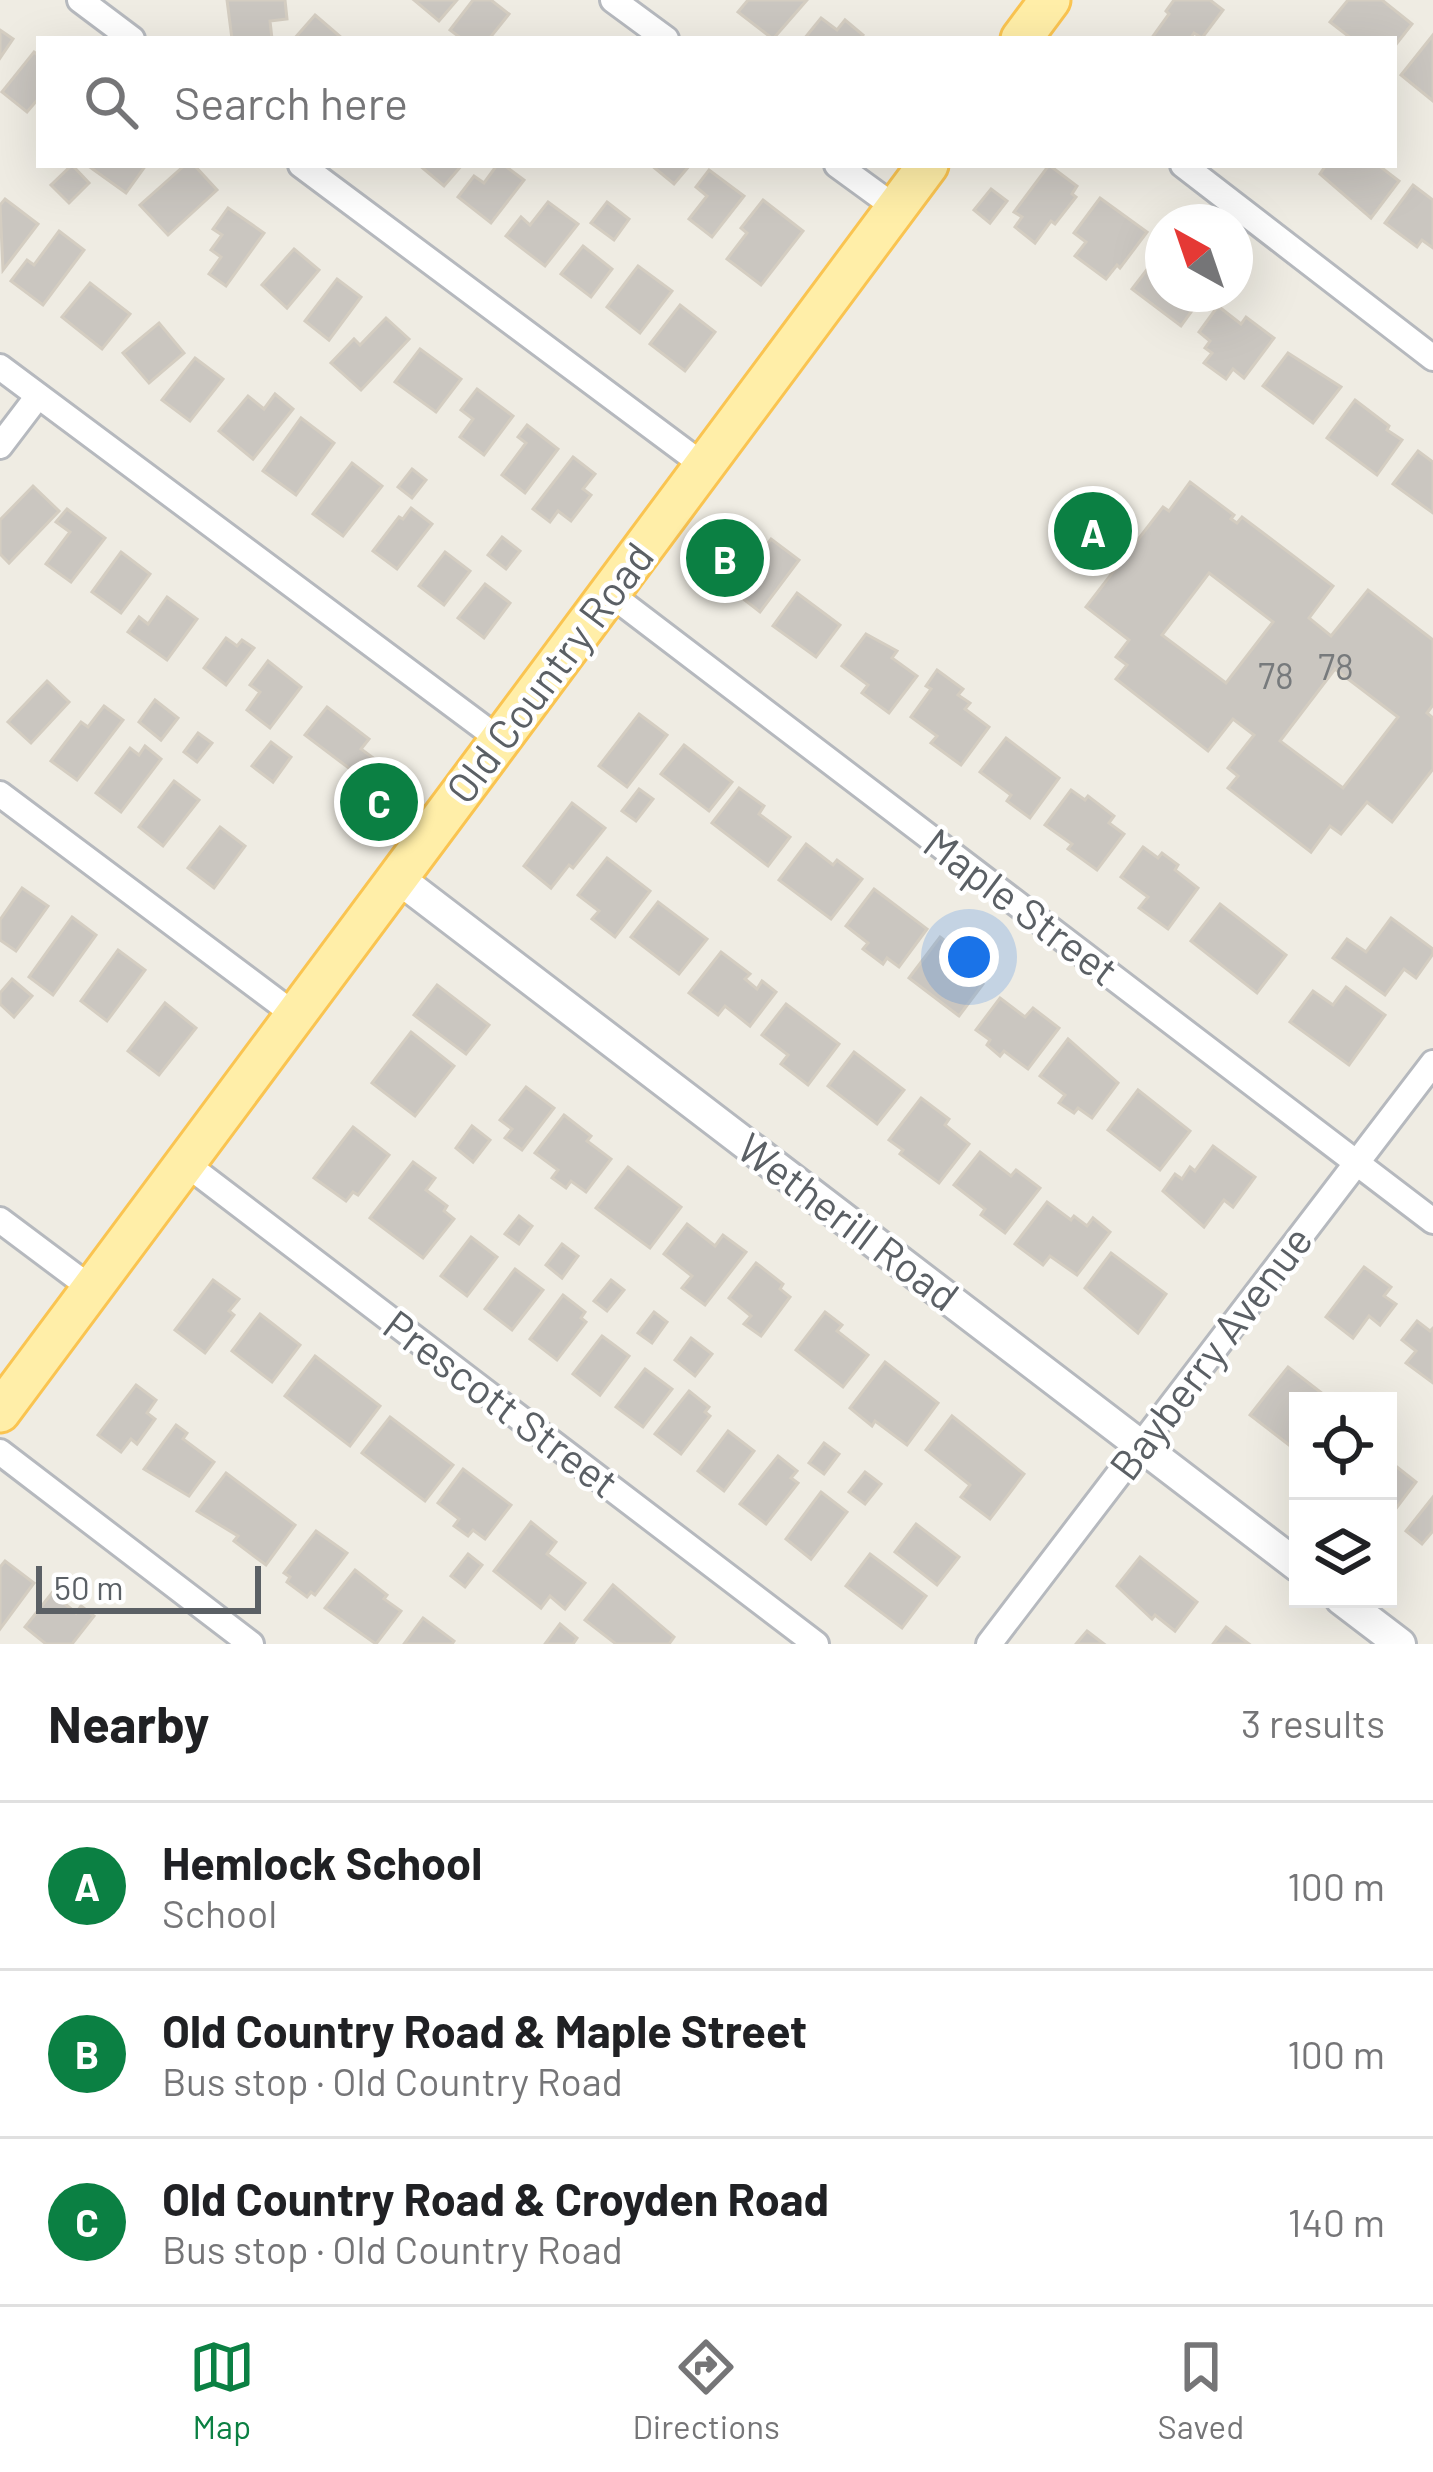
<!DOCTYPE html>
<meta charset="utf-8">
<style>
body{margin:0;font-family:Barlow,sans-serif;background:#f6f6f6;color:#202124}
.controls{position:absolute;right:36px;bottom:36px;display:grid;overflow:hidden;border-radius:0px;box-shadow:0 12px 48px #0002}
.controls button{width:108px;height:108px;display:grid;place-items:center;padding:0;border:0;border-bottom:3px solid #e0e0e0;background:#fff;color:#202124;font:60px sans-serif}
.compass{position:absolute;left:1145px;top:204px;width:108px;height:108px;border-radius:50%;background:#fff;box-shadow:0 12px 48px #0002;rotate:320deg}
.scale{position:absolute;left:36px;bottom:30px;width:225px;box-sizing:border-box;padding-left:12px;border:6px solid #5b6065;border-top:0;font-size:33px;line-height:42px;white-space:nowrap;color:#5b6065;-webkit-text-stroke:9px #fff;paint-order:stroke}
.you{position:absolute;left:969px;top:957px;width:42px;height:42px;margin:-30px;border:9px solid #fff;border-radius:50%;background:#1a73e8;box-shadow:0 0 0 18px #1a73e833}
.badge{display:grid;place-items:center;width:78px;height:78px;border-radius:50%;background:#0b8043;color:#fff;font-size:39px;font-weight:700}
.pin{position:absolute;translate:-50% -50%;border:6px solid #fff;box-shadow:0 3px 12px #0006}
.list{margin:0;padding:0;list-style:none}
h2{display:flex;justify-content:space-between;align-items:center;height:156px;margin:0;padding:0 48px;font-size:51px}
h2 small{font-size:39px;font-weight:400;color:#757577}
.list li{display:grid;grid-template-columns:78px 1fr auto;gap:36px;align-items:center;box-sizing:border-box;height:168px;padding:0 48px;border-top:3px solid #e0e0e0}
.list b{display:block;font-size:45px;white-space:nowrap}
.list p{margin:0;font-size:39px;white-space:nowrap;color:#757577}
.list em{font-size:39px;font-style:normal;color:#757577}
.icon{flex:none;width:66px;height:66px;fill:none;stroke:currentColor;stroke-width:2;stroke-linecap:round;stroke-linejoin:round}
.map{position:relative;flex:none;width:1433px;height:1644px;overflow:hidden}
.search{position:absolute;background:#fff;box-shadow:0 12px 48px #0002;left:36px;right:36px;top:36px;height:132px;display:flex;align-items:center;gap:30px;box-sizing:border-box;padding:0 42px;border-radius:0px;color:#757577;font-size:45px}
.sheet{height:660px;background:#fff}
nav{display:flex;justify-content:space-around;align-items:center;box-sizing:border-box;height:168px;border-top:3px solid #e0e0e0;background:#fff;font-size:33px;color:#757577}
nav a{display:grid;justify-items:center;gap:6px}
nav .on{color:#0b8043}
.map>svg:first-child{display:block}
</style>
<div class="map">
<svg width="1433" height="1644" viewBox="0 0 1433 1644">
<rect width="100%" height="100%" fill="#efece3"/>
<!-- building -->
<g fill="#cac6c0" stroke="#d4cdc1" stroke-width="3" fill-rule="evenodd">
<polygon points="227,0 285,0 287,19 270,21 272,39 232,39"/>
<polygon points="414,0 457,0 439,21"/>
<polygon points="473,0 491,0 509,14 489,39 462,39 450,30"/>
<polygon points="748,0 807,0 773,39 738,12"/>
<polygon points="1174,0 1210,0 1223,10 1202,38 1194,33 1190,39 1151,39 1169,14 1166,11"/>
<polygon points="1348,0 1382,0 1412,24 1394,47 1394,39 1352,39 1330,22"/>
<polygon points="315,15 343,39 294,39"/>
<polygon points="821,18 837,30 845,20 863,35 860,39 804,39"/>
<polygon points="0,30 13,39 0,58"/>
<polygon points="1433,35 1433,101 1401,75"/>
<polygon points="34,52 39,56 39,98 27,112 2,92"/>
<polygon points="72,165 89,183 69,203 51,185"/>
<polygon points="87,165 146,165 126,193"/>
<polygon points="185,165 194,165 217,190 168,235 140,205"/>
<polygon points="419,165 462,165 444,186"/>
<polygon points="497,165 504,165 524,180 491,223 458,197 474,176 484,183"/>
<polygon points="651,165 690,165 674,184"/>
<polygon points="1049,165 1077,186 1072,194 1076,197 1055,224 1051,221 1035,243 1015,227 1022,217 1014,212"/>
<polygon points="1326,165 1378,165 1399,181 1371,218 1320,174"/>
<polygon points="709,170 744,196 712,237 689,219 707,196 696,187"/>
<polygon points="1413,185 1433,200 1433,248 1422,240 1417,247 1385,223"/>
<polygon points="991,189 1007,201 990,223 974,210"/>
<polygon points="1100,198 1147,232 1120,268 1117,265 1106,279 1075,256 1086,242 1074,233"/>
<polygon points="5,199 38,224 3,270 0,205"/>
<polygon points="763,200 803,231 761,285 727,259 747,233 741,228"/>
<polygon points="548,202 578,224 545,266 506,236 521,217 530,225"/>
<polygon points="607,202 629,219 614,240 591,223"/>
<polygon points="228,208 264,233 226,286 209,274 221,257 211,250 222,235 213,229"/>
<polygon points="59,231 84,250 43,305 11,281 27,260 34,265"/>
<polygon points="583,246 612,269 591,297 561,274"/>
<polygon points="294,249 319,270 287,308 262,285"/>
<polygon points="1159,254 1163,257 1163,294 1204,294 1181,326 1132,289"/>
<polygon points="638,266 672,291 640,333 607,307"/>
<polygon points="337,279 361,297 329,340 305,321"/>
<polygon points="90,283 130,314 102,349 62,317"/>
<polygon points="680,305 715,332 685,371 650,344"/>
<polygon points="1218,306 1241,324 1246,317 1274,338 1244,378 1233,369 1226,379 1204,363 1212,353 1205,348 1210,341 1199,332"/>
<polygon points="386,318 409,339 361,390 331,363 354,339 360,345"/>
<polygon points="159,323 184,353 149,383 123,353"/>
<polygon points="420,349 461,379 436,412 395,382"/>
<polygon points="1288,353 1341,387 1313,423 1263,386"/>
<polygon points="195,358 223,379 190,421 162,400"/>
<polygon points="477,389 513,416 484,455 460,437 473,419 461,410"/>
<polygon points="275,394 293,409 253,459 219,431 248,396 264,409"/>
<polygon points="1355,400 1389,426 1387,430 1402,440 1377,475 1327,438"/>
<polygon points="301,418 334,443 296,495 263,471"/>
<polygon points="527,425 558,449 525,493 502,475 526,443 518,437"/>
<polygon points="1418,451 1433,462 1433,513 1393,484"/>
<polygon points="573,457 595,474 583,489 591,495 571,521 558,511 550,522 533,509"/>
<polygon points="352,463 382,486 343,536 313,514"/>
<polygon points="412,469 426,480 412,498 398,487"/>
<path d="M1190,482L1234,515L1231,519L1237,523L1242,517L1333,586L1309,618L1331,636L1368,590L1433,640V705L1427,713L1433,718V769L1392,822L1367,802L1341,834L1330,826L1311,852L1228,788L1238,776L1228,768L1254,735L1233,719L1208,751L1116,679L1127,665L1116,657L1129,640L1086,607L1163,507L1169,511ZM1209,573L1273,622L1226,683L1162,635ZM1335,669L1398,717L1343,788L1280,741Z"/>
<polygon points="33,486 59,511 9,563 0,554 0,520"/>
<polygon points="411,508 432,524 397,569 373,551 399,517 403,519"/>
<polygon points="67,509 105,538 71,582 46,564 70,532 56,522"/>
<polygon points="502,537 520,551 506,569 488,555"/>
<polygon points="771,539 799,560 760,612 733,591"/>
<polygon points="121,552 150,574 121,613 92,592"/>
<polygon points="445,552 470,571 444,605 419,586"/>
<polygon points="485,584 510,603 484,638 458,618"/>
<polygon points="797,593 840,625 816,657 773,626"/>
<polygon points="167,597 197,619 167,660 128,632 139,617 148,624"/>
<polygon points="866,634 897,651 892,658 917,676 889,713 862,693 868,685 842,666"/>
<polygon points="226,638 237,646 242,640 254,648 226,685 204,668"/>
<polygon points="268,661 301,687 270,728 247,710 260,692 250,685"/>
<polygon points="937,670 963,689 958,695 970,703 965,709 989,727 961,765 931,743 937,736 911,717 931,689 926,686"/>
<polygon points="47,681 69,702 31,743 8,722"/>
<polygon points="155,700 178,718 161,740 139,722"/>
<polygon points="104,706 123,720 77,780 51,761 81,722 88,727"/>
<polygon points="327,707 369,739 361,749 376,760 362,778 305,735"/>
<polygon points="639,714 667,735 627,787 599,766"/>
<polygon points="198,733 212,743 197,762 184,752"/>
<polygon points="1006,738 1059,778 1030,818 1007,801 1011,795 980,772"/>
<polygon points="271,742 291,757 273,782 252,766"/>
<polygon points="684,745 732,782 709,811 661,774"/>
<polygon points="145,746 161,759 121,812 96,793 130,748 139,755"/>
<polygon points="174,781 199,800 163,846 139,827"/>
<polygon points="739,788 764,806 759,814 790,837 768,866 712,823"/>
<polygon points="639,789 653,799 636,821 622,811"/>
<polygon points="1071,790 1085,800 1088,796 1114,816 1109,823 1124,834 1097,870 1068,849 1072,844 1045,825"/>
<polygon points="572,803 605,828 573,868 569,865 551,888 524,866"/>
<polygon points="220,827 245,846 214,888 188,868"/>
<polygon points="806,844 833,865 837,860 862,879 831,919 779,880"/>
<polygon points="1143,847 1158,858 1162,853 1178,865 1175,870 1198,888 1168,929 1139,908 1148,897 1121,877"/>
<polygon points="607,858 650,891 615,937 592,919 599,911 578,895"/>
<polygon points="22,888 48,906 16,951 0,940 0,920"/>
<polygon points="874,889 927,929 899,967 887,958 883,964 863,949 868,943 846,926"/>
<polygon points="658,902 707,939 679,974 631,937"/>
<polygon points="1220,904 1286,955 1257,993 1191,941"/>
<polygon points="72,917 96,935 53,995 29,977"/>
<polygon points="1391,918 1433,949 1433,954 1416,978 1404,969 1385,995 1333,958 1347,939 1366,952"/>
<polygon points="940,937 963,955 956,964 983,984 959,1016 909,978"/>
<polygon points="118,950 145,970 107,1021 81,1001"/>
<polygon points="721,952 750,974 745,979 757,989 762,981 776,992 750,1026 725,1006 718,1015 689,993"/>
<polygon points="12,979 32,996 14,1017 0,1004 0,993"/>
<polygon points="437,985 489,1025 466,1054 414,1015"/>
<polygon points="1346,987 1385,1015 1349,1065 1290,1022 1313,991 1333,1005"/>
<polygon points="1000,998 1025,1017 1033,1008 1059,1028 1028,1069 1004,1051 1000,1056 987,1045 990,1040 976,1030"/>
<polygon points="165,1003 196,1028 159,1075 128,1051"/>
<polygon points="786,1004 839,1044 808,1085 781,1064 788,1055 762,1035"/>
<polygon points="411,1032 454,1066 415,1116 372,1083"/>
<polygon points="1068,1039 1118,1083 1092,1118 1078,1108 1074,1113 1059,1103 1065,1095 1040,1076"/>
<polygon points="854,1052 904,1090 877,1124 828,1086"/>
<polygon points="526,1087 554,1108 522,1150 505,1138 512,1129 500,1120"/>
<polygon points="1138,1090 1190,1131 1160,1170 1108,1130"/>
<polygon points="921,1098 949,1119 945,1125 969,1144 939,1183 900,1154 903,1150 889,1140"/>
<polygon points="564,1115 591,1136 587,1141 611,1159 586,1192 571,1181 566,1188 552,1178 558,1170 535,1153"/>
<polygon points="472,1126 490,1140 473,1162 456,1148"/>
<polygon points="353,1127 389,1155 358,1195 353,1192 346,1201 314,1178"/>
<polygon points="1213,1146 1255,1177 1233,1207 1224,1200 1204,1227 1163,1191 1175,1174 1182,1179 1190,1167 1195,1171"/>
<polygon points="980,1152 1011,1176 1016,1170 1040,1188 1005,1233 981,1215 985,1209 954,1185"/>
<polygon points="413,1162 435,1178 426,1190 447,1206 444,1211 454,1219 423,1258 370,1218"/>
<polygon points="628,1167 681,1207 650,1248 596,1208"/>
<polygon points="1047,1202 1071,1220 1074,1216 1087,1226 1093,1218 1110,1232 1077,1275 1050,1256 1043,1265 1015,1244"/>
<polygon points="519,1216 532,1226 519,1244 505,1234"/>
<polygon points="687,1224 715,1246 723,1235 746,1252 705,1305 682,1288 692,1276 664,1254"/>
<polygon points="471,1237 497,1257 467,1296 441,1276"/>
<polygon points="562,1244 578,1256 562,1278 546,1265"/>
<polygon points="1111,1253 1166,1294 1138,1333 1085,1288"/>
<polygon points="756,1263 783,1284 780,1289 790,1297 761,1336 744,1324 751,1316 729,1298"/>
<polygon points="1364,1267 1391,1287 1384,1296 1396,1304 1380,1325 1369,1316 1353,1338 1326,1317"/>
<polygon points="515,1269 543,1290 512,1330 485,1309"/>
<polygon points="213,1280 239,1299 229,1311 234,1315 205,1353 175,1330"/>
<polygon points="611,1280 624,1290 607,1311 594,1301"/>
<polygon points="563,1295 585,1312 581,1318 586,1322 557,1360 530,1339"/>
<polygon points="654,1312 667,1322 652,1343 638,1333"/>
<polygon points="825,1312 842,1325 837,1331 868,1355 843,1387 796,1350"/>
<polygon points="260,1314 300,1345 272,1382 232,1351"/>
<polygon points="1417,1321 1430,1331 1433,1328 1433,1383 1406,1363 1416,1351 1402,1340"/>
<polygon points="602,1336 629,1356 600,1395 573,1374"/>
<polygon points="691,1338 712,1354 695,1376 675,1360"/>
<polygon points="315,1356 380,1406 350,1446 285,1396"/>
<polygon points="885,1362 938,1403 907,1445 875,1421 872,1426 850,1408"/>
<polygon points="1288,1367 1332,1401 1298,1401 1298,1452 1250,1415"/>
<polygon points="645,1369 672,1389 643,1427 616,1407"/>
<polygon points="136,1385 156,1400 147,1413 155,1419 137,1444 131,1439 121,1452 98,1435"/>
<polygon points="689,1391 709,1407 705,1412 710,1416 681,1454 655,1434"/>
<polygon points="952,1416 1024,1474 990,1519 961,1497 970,1485 926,1450"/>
<polygon points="390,1417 453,1465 425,1501 362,1453"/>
<polygon points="176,1425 187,1433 183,1439 214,1462 189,1496 144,1469"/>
<polygon points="728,1431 754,1451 724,1491 698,1471"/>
<polygon points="824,1443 839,1454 824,1474 809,1463"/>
<polygon points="778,1456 797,1471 791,1478 798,1483 766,1524 740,1504"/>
<polygon points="1388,1460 1416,1482 1388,1519"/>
<polygon points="463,1469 511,1505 485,1539 473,1530 468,1536 454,1526 459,1519 438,1503"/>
<polygon points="865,1472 881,1484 865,1504 849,1492"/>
<polygon points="226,1473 295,1525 266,1565 234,1541 238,1536 197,1511"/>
<polygon points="821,1492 847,1512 811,1559 786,1539"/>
<polygon points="1433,1497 1433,1531 1422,1544 1406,1531"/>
<polygon points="531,1522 556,1542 547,1554 585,1583 565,1609 550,1596 541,1608 494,1571"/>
<polygon points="916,1524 959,1557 937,1585 895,1552"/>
<polygon points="316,1531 347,1553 315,1595 311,1592 307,1597 287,1582 290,1577 284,1573"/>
<polygon points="468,1554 482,1565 465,1587 451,1576"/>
<polygon points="870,1554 926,1596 902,1628 846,1586"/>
<polygon points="1140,1557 1197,1602 1175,1631 1155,1615 1152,1619 1117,1586"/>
<polygon points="5,1561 34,1583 0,1629 0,1567"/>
<polygon points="355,1570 387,1595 384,1599 401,1611 376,1644 325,1608"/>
<polygon points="613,1585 674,1637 669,1644 616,1644 585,1620"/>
<polygon points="52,1593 76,1613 81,1606 94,1616 72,1644 46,1644 25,1627"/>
<polygon points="423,1618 454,1641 452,1644 404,1644"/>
<polygon points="560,1624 577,1638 573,1644 545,1644"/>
<polygon points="1226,1627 1249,1644 1213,1644"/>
<polygon points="1087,1631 1104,1644 1076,1644"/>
</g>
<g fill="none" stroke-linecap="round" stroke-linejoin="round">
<!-- minor casing -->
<g stroke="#b6b9be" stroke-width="30">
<g id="minor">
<polyline points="80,0 132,39"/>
<polyline points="613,0 666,39"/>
<polyline points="301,165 703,465"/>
<polyline points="837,165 896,208"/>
<polyline points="1183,165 1433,358"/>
<polyline points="0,367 500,740"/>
<polyline points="0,446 38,396"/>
<polyline points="609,593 1433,1221"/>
<polyline points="0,794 295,1015"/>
<polyline points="185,1163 816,1644"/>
<polyline points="0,1220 92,1289"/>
<polyline points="0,1452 251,1644"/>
<polyline points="989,1644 1433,1063"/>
</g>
</g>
<!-- tertiary casing -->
<g stroke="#b6b9be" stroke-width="36">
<g id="tertiary">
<polyline points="398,878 1298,1566"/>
<polyline points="1341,1599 1400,1644"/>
</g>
</g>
<!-- primary casing -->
<g stroke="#fac451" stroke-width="45">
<g id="primary">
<polyline points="1021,39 1050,0"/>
<polyline points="0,1412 928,165"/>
</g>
</g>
<!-- minor -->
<use href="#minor" stroke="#fff" stroke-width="24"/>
<!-- tertiary -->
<use href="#tertiary" stroke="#fff" stroke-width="30"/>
<!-- primary -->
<use href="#primary" stroke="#ffeea8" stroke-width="39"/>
</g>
<g text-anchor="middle" stroke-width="9" stroke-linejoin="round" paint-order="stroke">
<!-- number labels -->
<g font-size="36" fill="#777a7c">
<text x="1336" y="680">78</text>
<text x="1276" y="689">78</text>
</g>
<!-- street labels -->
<g font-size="42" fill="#5b6065" stroke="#fff">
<text transform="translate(550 673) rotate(-53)" y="15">Old Country Road</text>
<text transform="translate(1021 907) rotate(37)" y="15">Maple Street</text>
<text transform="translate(848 1222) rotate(37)" y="15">Wetherill Road</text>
<text transform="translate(1211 1353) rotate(-53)" y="15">Bayberry Avenue</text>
<text transform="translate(501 1404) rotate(37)" y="15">Prescott Street</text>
</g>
</g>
</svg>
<div class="controls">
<button><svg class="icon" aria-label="locate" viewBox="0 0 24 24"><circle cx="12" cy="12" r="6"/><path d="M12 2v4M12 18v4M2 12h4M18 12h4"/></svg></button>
<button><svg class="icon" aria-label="layers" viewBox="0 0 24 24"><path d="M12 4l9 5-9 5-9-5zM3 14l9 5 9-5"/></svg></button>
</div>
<svg class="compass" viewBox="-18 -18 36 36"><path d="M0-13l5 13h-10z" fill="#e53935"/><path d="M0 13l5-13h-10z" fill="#757577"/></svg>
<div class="scale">50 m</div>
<div class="you"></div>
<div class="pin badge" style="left:1093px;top:531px">A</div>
<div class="pin badge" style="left:725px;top:558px">B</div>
<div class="pin badge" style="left:379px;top:802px">C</div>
<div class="search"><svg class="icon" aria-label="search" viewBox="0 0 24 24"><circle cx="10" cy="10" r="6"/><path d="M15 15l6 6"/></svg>Search here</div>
</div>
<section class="sheet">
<h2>Nearby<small>3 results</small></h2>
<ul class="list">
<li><span class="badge">A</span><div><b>Hemlock School</b><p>School</p></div><em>100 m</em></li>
<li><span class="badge">B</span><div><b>Old Country Road &amp; Maple Street</b><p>Bus stop · Old Country Road</p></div><em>100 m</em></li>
<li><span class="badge">C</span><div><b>Old Country Road &amp; Croyden Road</b><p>Bus stop · Old Country Road</p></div><em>140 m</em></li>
</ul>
</section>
<nav>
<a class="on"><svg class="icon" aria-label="map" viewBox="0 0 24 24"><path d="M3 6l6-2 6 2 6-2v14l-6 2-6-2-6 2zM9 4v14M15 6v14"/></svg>Map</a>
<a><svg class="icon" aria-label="directions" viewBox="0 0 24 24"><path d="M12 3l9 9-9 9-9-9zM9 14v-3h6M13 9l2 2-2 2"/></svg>Directions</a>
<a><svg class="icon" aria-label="saved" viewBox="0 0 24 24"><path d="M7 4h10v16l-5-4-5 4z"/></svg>Saved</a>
</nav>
